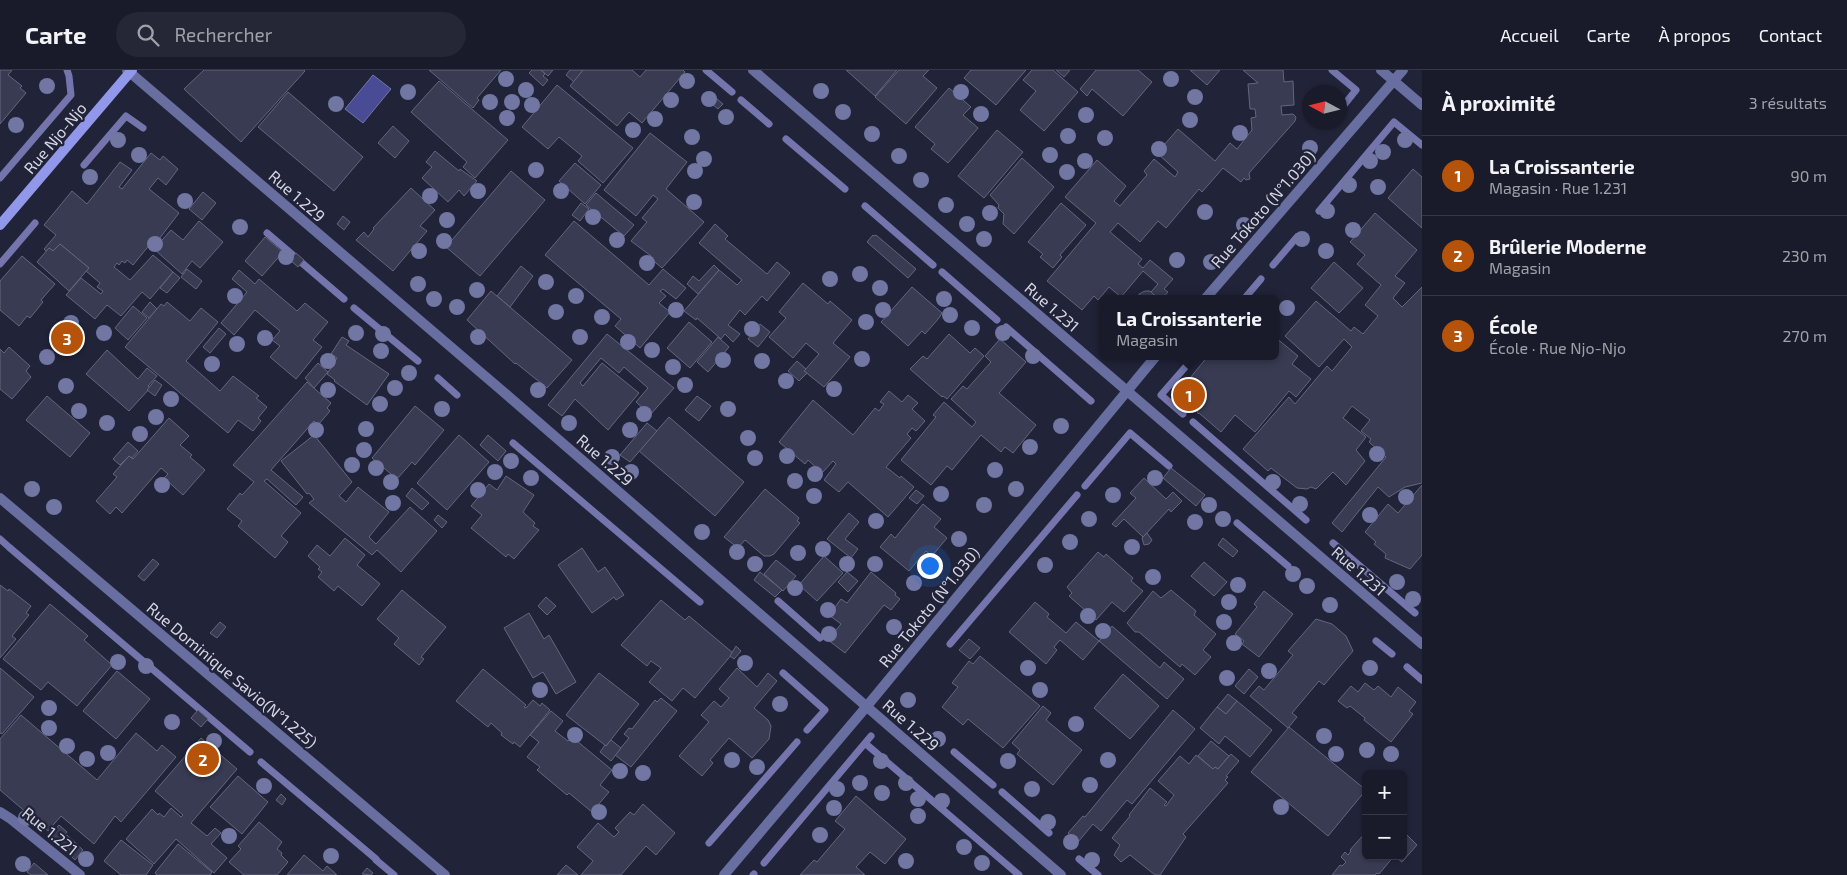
<!DOCTYPE html>
<html lang="fr">
<meta charset="utf-8">
<style>
body{margin:0;font-family:"Exo 2",sans-serif;background:#262736;color:#f1f3f6}
.controls{position:absolute;right:15px;bottom:15px;display:grid;overflow:hidden;border-radius:8px;box-shadow:0 1px 4px #0004}
.controls button{width:45px;height:45px;display:grid;place-items:center;padding:0;border:0;border-bottom:1px solid #373847;background:#191a2a;color:#f1f3f6;font:25px sans-serif}
.compass{position:absolute;left:1302px;top:15px;width:45px;height:45px;border-radius:50%;background:#191a2a;box-shadow:0 1px 4px #0004;rotate:277deg}
.you{position:absolute;left:929px;top:495px;width:18px;height:18px;margin:-12px;border:4px solid #fff;border-radius:50%;background:#1a73e8;box-shadow:0 0 0 8px #1a73e833}
.badge{display:grid;place-items:center;width:32px;height:32px;border-radius:50%;background:#b45309;color:#fff;font-size:16px;font-weight:700}
.pin{position:absolute;translate:-50% -50%;border:2px solid #fff;box-shadow:0 1px 5px #0006}
.popup{position:absolute;left:1099px;top:225px;width:180px;height:65px;box-sizing:border-box;display:grid;place-content:center;border-radius:8px;background:#191a2a;filter:drop-shadow(0 1px 4px #0005);font-size:16px;white-space:nowrap;color:#9fa1a8}
.popup b{font-size:19px;color:#f1f3f6}
.popup::after{content:'';position:absolute;left:50%;top:100%;margin-left:-10px;border:10px solid transparent;border-top-color:#191a2a}
.list{margin:0;padding:0;list-style:none}
h2{display:flex;justify-content:space-between;align-items:center;height:65px;margin:0;padding:0 20px;font-size:21px}
h2 small{font-size:16px;font-weight:400;color:#9fa1a8}
.list li{display:grid;grid-template-columns:32px 1fr auto;gap:15px;align-items:center;box-sizing:border-box;height:80px;padding:0 20px;border-top:1px solid #373847}
.list b{display:block;font-size:19px;white-space:nowrap}
.list p{margin:0;font-size:16px;white-space:nowrap;color:#9fa1a8}
.list em{font-size:16px;font-style:normal;color:#9fa1a8}
.icon{flex:none;width:28px;height:28px;fill:none;stroke:currentColor;stroke-width:2;stroke-linecap:round;stroke-linejoin:round}
.map{position:relative;flex:none;width:1422px;height:805px;overflow:hidden}
header{display:flex;align-items:center;gap:30px;box-sizing:border-box;height:70px;padding:0 25px;background:#191a2a;border-bottom:1px solid #373847}
header strong{font-size:24px}
nav{display:flex;gap:28px;margin-inline-start:auto;font-size:18px}
.search{width:350px;height:45px;background:#262736;display:flex;align-items:center;gap:12px;box-sizing:border-box;padding:0 18px;border-radius:28px;color:#9fa1a8;font-size:19px}
main{display:flex}
aside{flex:1;background:#191a2a}
.map>svg:first-child{display:block}
</style>
<header>
<strong>Carte</strong>
<div class="search"><svg class="icon" aria-label="search" viewBox="0 0 24 24"><circle cx="10" cy="10" r="6"/><path d="M15 15l6 6"/></svg>Rechercher</div>
<nav><a>Accueil</a><a>Carte</a><a>À propos</a><a>Contact</a></nav>
</header>
<main>
<div class="map">
<svg width="1422" height="805" viewBox="0 0 1422 805">
<rect width="100%" height="100%" fill="#212338"/>
<!-- water -->
<polygon fill="#494b94" stroke="#7375ac" points="373,5 391,19 363,53 345,39"/>
<g fill="none" stroke-linecap="round" stroke-linejoin="round">
<!-- stream -->
<g stroke="#7375ac" stroke-width="7">
<polyline points="706,0 732,22"/>
<polyline points="1332,0 1356,20 1340,40"/>
<polyline points="741,30 769,54"/>
<polyline points="1327,55 1329,52"/>
<polyline points="786,69 845,119"/>
<polyline points="84,95 126,46 143,58"/>
<polyline points="0,108 71,25 69,6 67,0"/>
<polyline points="865,136 933,195"/>
<polyline points="1319,141 1394,52 1422,75"/>
<polyline points="267,163 294,186"/>
<polyline points="302,193 344,229"/>
<polyline points="0,194 35,153"/>
<polyline points="1273,195 1297,167"/>
<polyline points="942,202 997,250"/>
<polyline points="1244,229 1261,209"/>
<polyline points="354,238 418,291"/>
<polyline points="1006,257 1091,331"/>
<polyline points="438,308 457,325"/>
<polyline points="1183,344 1161,325 1195,286"/>
<polyline points="1193,352 1306,450"/>
<polyline points="513,373 700,532"/>
<polyline points="1085,416 1130,363 1169,396"/>
<polyline points="1237,453 1288,496"/>
<polyline points="0,469 10,478"/>
<polyline points="1333,473 1415,543"/>
<polyline points="10,478 250,682"/>
<polyline points="778,531 820,568"/>
<polyline points="1376,571 1392,584"/>
<polyline points="950,574 1077,425"/>
<polyline points="1407,597 1422,610"/>
<polyline points="783,603 825,640 807,660"/>
<polyline points="866,674 1019,805"/>
<polyline points="954,682 993,715"/>
<polyline points="261,692 376,789"/>
<polyline points="1002,722 1049,763"/>
<polyline points="709,773 797,672"/>
<polyline points="1079,789 1098,805"/>
<polyline points="376,790 394,805"/>
<polyline points="764,793 871,666"/>
<polyline points="753,805 754,804"/>
</g>
</g>
<!-- building -->
<g fill="#383b52" stroke="#63667f">
<polygon points="0,0 12,0 8,5 22,16 20,18 26,23 0,54"/>
<polygon points="204,0 304,0 305,1 241,72 184,19"/>
<polygon points="429,0 501,0 477,28 479,30 473,38"/>
<polygon points="532,0 541,0 545,4 543,6 548,10 543,16 529,3"/>
<polygon points="541,0 553,0 548,6"/>
<polygon points="570,0 583,0 574,12 566,5"/>
<polygon points="583,0 632,0 640,7 646,0 683,0 685,2 642,53 629,42 617,56 570,16"/>
<polygon points="846,0 897,0 875,26"/>
<polygon points="899,0 929,0 923,6 937,18 906,54 875,27"/>
<polygon points="971,0 1026,0 996,35 964,8"/>
<polygon points="1032,0 1053,0 1078,22 1044,61 1020,40 1036,21 1023,10"/>
<polygon points="1056,0 1070,0 1064,7"/>
<polygon points="1096,0 1138,0 1152,12 1123,46 1092,19 1087,26 1080,19"/>
<polygon points="1190,0 1220,0 1207,15"/>
<polygon points="1243,0 1283,0 1284,12 1293,11 1294,35 1281,36 1282,45 1293,44 1296,47 1295,51 1249,103 1250,109 1246,110 1244,108 1241,112 1223,98 1202,122 1199,119 1166,158 1158,151 1140,172 1118,153 1110,162 1142,189 1138,194 1143,198 1150,190 1173,209 1164,219 1168,222 1162,229 1159,229 1151,222 1158,214 1143,201 1121,227 1109,217 1098,230 1094,226 1082,240 1047,211 1096,153 1065,127 1097,90 1126,116 1114,131 1120,136 1147,105 1144,101 1154,89 1175,107 1178,102 1157,83 1178,59 1215,91 1230,73 1237,79 1252,60 1251,48 1256,47 1255,39 1250,39 1248,14 1258,13"/>
<polygon points="439,11 508,70 475,108 463,97 467,92 411,42"/>
<polygon points="557,15 633,78 603,113 578,91 582,86 559,67 548,79 522,57"/>
<polygon points="949,18 971,37 963,45 978,58 948,93 931,79 935,74 915,57"/>
<polygon points="288,22 363,87 334,121 258,57"/>
<polygon points="716,28 723,34 718,39 712,34"/>
<polygon points="393,56 409,71 395,88 378,73"/>
<polygon points="997,60 1023,82 984,128 958,106"/>
<polygon points="650,63 687,92 666,119 704,152 662,198 650,188 651,186 631,171 647,152 642,148 658,129 653,125 636,146 604,120"/>
<polygon points="435,81 459,101 460,99 477,111 464,126 459,120 448,132 422,108 432,97 426,92"/>
<polygon points="151,83 160,90 163,86 178,99 166,115 158,108 149,119 179,143 159,169 156,167 133,195 127,190 125,193 122,191 119,195 117,193 114,197 130,210 153,185 173,202 150,229 142,222 121,246 107,235 95,249 66,225 81,208 101,224 103,221 97,217 100,213 86,201 89,198 60,174 53,181 49,178 46,181 44,179 56,165 44,155 72,121 87,134 120,92 132,100 119,117 122,119"/>
<polygon points="1022,88 1054,117 1014,164 1003,154 1004,144 998,138 999,135 990,125"/>
<polygon points="575,93 601,115 585,134 559,111"/>
<polygon points="1413,99 1422,107 1422,158 1388,128"/>
<polygon points="511,101 545,130 480,206 446,177"/>
<polygon points="411,118 435,140 420,156 427,161 393,201 356,170 364,162 368,167 374,159 373,158"/>
<polygon points="203,122 216,133 202,150 189,139"/>
<polygon points="596,123 634,155 624,166 586,135"/>
<polygon points="581,133 589,139 580,151 572,145"/>
<polygon points="1061,133 1086,155 1060,185 1062,187 1053,198 1040,187 1043,184 1028,172"/>
<polygon points="1375,143 1417,180 1395,206 1405,213 1393,228 1402,237 1422,217 1422,413 1405,417 1389,427 1378,417 1342,462 1332,453 1386,387 1369,372 1371,369 1361,361 1370,350 1352,336 1343,348 1366,367 1356,380 1365,391 1346,415 1333,402 1316,419 1311,417 1307,419 1297,418 1271,398 1268,401 1243,379 1289,327 1295,334 1327,296 1332,301 1352,277 1344,269 1319,297 1285,266 1316,231 1351,261 1354,257 1363,264 1378,246 1365,235 1381,215 1357,194 1365,185 1350,172"/>
<polygon points="343,146 350,152 344,160 337,154"/>
<polygon points="199,151 223,172 200,198 192,191 182,204 154,179 171,160 183,170"/>
<polygon points="574,151 649,215 663,199 686,218 676,229 663,219 660,221 666,226 659,233 670,242 640,278 615,256 621,249 545,185"/>
<polygon points="715,154 728,166 725,169 767,204 777,192 790,203 767,231 762,226 745,245 740,240 728,255 740,264 733,272 725,264 721,269 697,248 696,250 684,241 719,200 737,215 742,210 699,173"/>
<polygon points="873,165 874,166 876,165 916,199 908,208 867,172"/>
<polygon points="265,167 283,182 262,206 245,191"/>
<polygon points="60,174 89,198 69,221 37,192 49,178 53,181"/>
<polygon points="296,183 304,190 298,197 290,190"/>
<polygon points="22,186 55,214 41,230 43,232 30,248 27,246 19,256 0,240 0,211"/>
<polygon points="1334,192 1363,218 1339,243 1311,218"/>
<polygon points="714,195 719,200 698,224 687,214 693,206 699,211"/>
<polygon points="521,196 533,206 510,237 497,226"/>
<polygon points="187,199 202,211 196,219 181,207"/>
<polygon points="239,200 255,214 259,209 297,241 305,233 328,252 313,270 322,277 296,309 270,287 280,276 272,270 280,261 255,240 234,265 221,253 247,222 232,209"/>
<polygon points="173,202 180,208 167,223 160,218"/>
<polygon points="803,213 828,234 830,231 852,250 833,273 850,287 824,317 804,301 819,284 806,273 793,288 769,267 786,248 779,242"/>
<polygon points="912,217 942,243 939,248 925,264 922,261 908,276 881,252"/>
<polygon points="491,221 572,290 547,318 516,293 515,294 467,250"/>
<polygon points="1145,221 1150,221 1155,226 1155,229 1139,229 1139,224"/>
<polygon points="150,232 157,239 149,248 142,242"/>
<polygon points="167,232 190,251 201,238 218,252 186,291 220,321 233,306 259,326 256,328 267,337 258,348 261,351 253,361 238,350 228,363 125,277 161,234 164,236"/>
<polygon points="133,236 147,248 128,270 115,258"/>
<polygon points="689,252 712,272 690,298 667,278"/>
<polygon points="760,254 770,262 758,277 748,269"/>
<polygon points="219,258 226,264 210,283 203,277"/>
<polygon points="607,264 674,318 650,345 636,332 648,318 624,297 619,303 601,288 580,313 583,316 602,293 639,323 608,360 575,329 562,346 548,335"/>
<polygon points="949,264 970,283 975,278 984,286 947,329 943,326 942,327 910,299 923,286 927,289"/>
<polygon points="342,267 349,271 346,275 389,304 367,335 334,311 335,310 327,304 337,288 331,284"/>
<polygon points="718,267 729,277 708,302 697,292"/>
<polygon points="1275,267 1298,286 1292,294 1311,309 1296,327 1289,321 1255,362 1235,345 1221,362 1199,343 1198,344 1190,308 1208,286 1275,286"/>
<polygon points="1000,269 1026,292 999,323 1036,355 1013,383 1005,377 1001,382 981,365 952,400 947,396 931,415 901,390 936,347 933,345 944,332 972,357 976,352 951,329 963,316 967,319 991,292 985,286"/>
<polygon points="9,277 30,296 26,301 31,307 12,329 0,319 0,279 4,283"/>
<polygon points="107,280 138,309 147,298 157,306 148,316 150,318 129,341 86,304"/>
<polygon points="797,291 806,299 804,301 807,303 799,311 788,301"/>
<polygon points="318,293 328,302 314,318 305,308"/>
<polygon points="155,310 162,315 155,326 147,320"/>
<polygon points="307,312 331,333 327,338 330,341 318,355 314,351 271,400 303,427 296,435 267,409 264,411 301,443 281,466 288,472 275,488 238,456 242,451 227,439 240,423 242,425 254,412 233,395"/>
<polygon points="889,321 902,332 908,325 918,333 912,339 925,351 916,361 912,358 907,364 911,368 886,397 900,408 901,406 914,417 888,447 848,412 839,422 824,410 836,394 833,391 822,403 808,390 805,394 779,372 813,330 853,365 875,338 879,341 884,334 880,332"/>
<polygon points="47,326 90,363 70,387 26,350"/>
<polygon points="697,326 711,336 699,351 685,340"/>
<polygon points="415,336 444,360 415,395 412,392 397,409 372,388"/>
<polygon points="669,347 744,412 715,446 639,381"/>
<polygon points="169,348 189,366 180,375 192,385 190,387 205,400 183,425 164,408 168,404 161,398 122,443 116,437 110,444 96,431 117,407 113,404 129,386 133,389"/>
<polygon points="647,353 657,361 630,392 620,385"/>
<polygon points="314,365 352,412 339,426 346,432 358,417 389,442 369,467 376,474 410,437 437,461 401,502 377,480 372,485 309,433 314,429 309,423 307,424 281,391"/>
<polygon points="459,365 489,392 447,440 417,413"/>
<polygon points="488,365 506,381 498,391 480,375"/>
<polygon points="128,372 138,381 132,388 129,386 120,395 113,389"/>
<polygon points="1171,398 1205,425 1196,436 1163,408"/>
<polygon points="506,406 534,425 523,442 535,453 533,456 539,460 514,489 508,484 506,487 471,458 482,445 471,436 489,414 497,420"/>
<polygon points="1144,408 1166,429 1173,422 1182,431 1171,442 1169,439 1143,467 1124,449 1116,457 1112,454 1136,428 1130,423"/>
<polygon points="1422,415 1422,485 1410,499 1385,488 1386,484 1374,474 1376,472 1365,462 1388,434 1398,443"/>
<polygon points="412,418 429,433 422,440 406,426"/>
<polygon points="765,419 799,448 797,451 800,453 774,484 770,486 764,486 745,470 738,478 724,467"/>
<polygon points="916,420 924,426 917,434 909,428"/>
<polygon points="923,434 941,449 934,457 947,468 932,486 926,481 909,501 880,477 891,464 895,468"/>
<polygon points="849,443 859,452 845,469 858,479 851,488 827,469"/>
<polygon points="438,445 447,452 442,458 434,450"/>
<polygon points="1147,463 1152,470 1149,474 1144,475 1142,468"/>
<polygon points="345,468 365,485 357,495 380,514 362,536 338,516 334,521 318,507 322,502 318,499 320,497 308,486 317,475 330,486"/>
<polygon points="1223,468 1238,481 1233,487 1218,475"/>
<polygon points="582,478 598,502 605,497 624,525 616,530 614,527 592,543 558,495"/>
<polygon points="1098,482 1104,487 1106,484 1133,508 1131,511 1143,521 1124,542 1112,532 1096,550 1069,526 1072,523 1067,517"/>
<polygon points="824,486 843,503 817,531 799,515"/>
<polygon points="153,489 159,494 144,511 138,506"/>
<polygon points="776,490 796,506 783,521 764,504"/>
<polygon points="1204,492 1227,512 1214,526 1191,506"/>
<polygon points="760,502 782,520 775,527 754,510"/>
<polygon points="847,502 858,511 848,522 838,512"/>
<polygon points="871,502 896,523 895,525 900,529 891,540 884,535 845,583 828,570 841,554 829,545 841,529 847,533"/>
<polygon points="0,515 8,521 9,519 31,536 26,543 29,545 12,566 16,569 0,588"/>
<polygon points="402,520 446,557 421,587 424,589 419,595 394,574 399,568 377,549"/>
<polygon points="1171,520 1196,541 1194,545 1216,564 1203,580 1211,587 1195,605 1182,594 1180,597 1139,562 1135,562 1127,553 1153,521 1161,528"/>
<polygon points="1264,521 1293,544 1259,587 1242,574 1244,571 1235,564 1257,537 1254,534"/>
<polygon points="546,527 556,536 547,545 538,536"/>
<polygon points="661,530 685,550 689,546 733,583 695,628 683,618 672,631 649,612 661,598 651,591 647,596 621,575"/>
<polygon points="1035,532 1049,544 1047,547 1066,563 1076,552 1099,571 1083,590 1060,570 1054,577 1057,580 1046,594 1009,562"/>
<polygon points="50,534 88,566 84,570 112,595 77,636 48,612 41,620 3,589"/>
<polygon points="529,543 544,569 549,565 576,612 556,624 543,602 533,608 504,558"/>
<polygon points="1316,549 1332,554 1346,566 1353,581 1324,615 1319,611 1292,643 1297,647 1288,658 1250,626 1259,616 1264,620 1293,585 1288,581"/>
<polygon points="220,552 226,557 217,568 210,563"/>
<polygon points="1112,556 1160,598 1164,592 1184,609 1167,629 1099,571"/>
<polygon points="969,569 980,578 970,589 959,580"/>
<polygon points="736,576 741,581 734,589 730,586"/>
<polygon points="980,586 1040,636 1003,678 968,649 963,655 942,637 958,617 952,613 969,591 973,594"/>
<polygon points="0,598 34,627 2,664 0,663"/>
<polygon points="737,598 757,617 768,603 777,611 754,638 768,650 771,656 769,669 752,688 729,668 710,690 713,693 702,706 679,686 709,652 701,645 714,631 721,637 729,628 719,619"/>
<polygon points="483,599 526,635 524,637 526,638 533,630 540,636 542,633 550,640 520,677 514,672 513,674 501,665 502,663 491,653 488,657 456,631"/>
<polygon points="1249,599 1258,607 1244,624 1235,616"/>
<polygon points="117,601 150,629 116,669 83,641"/>
<polygon points="599,603 639,634 606,676 566,645"/>
<polygon points="1123,604 1159,636 1130,669 1094,638"/>
<polygon points="1365,613 1374,620 1378,616 1391,627 1398,617 1416,632 1409,641 1413,644 1391,672 1364,650 1365,648 1350,636 1347,638 1338,631 1351,616 1358,622"/>
<polygon points="1228,624 1237,631 1226,644 1217,637"/>
<polygon points="661,628 677,641 631,697 615,685 629,668 624,664 629,658 632,659 655,630 657,632"/>
<polygon points="1237,631 1272,660 1250,687 1225,666 1219,674 1200,658 1217,637 1226,644"/>
<polygon points="1043,636 1051,643 1046,650 1082,680 1053,715 1017,684 1020,680 1012,673"/>
<polygon points="198,640 208,649 201,657 191,648"/>
<polygon points="1173,640 1195,659 1132,734 1127,730 1101,761 1093,754 1078,772 1068,763 1083,746 1085,747"/>
<polygon points="551,641 563,651 555,661 568,671 572,667 612,700 600,715 609,722 592,742 569,723 567,725 537,700 540,697 527,687 539,672 530,665"/>
<polygon points="21,645 97,710 136,663 157,681 162,675 176,687 121,752 115,746 94,774 61,746 48,761 0,720 0,669"/>
<polygon points="1289,657 1366,720 1328,766 1251,702"/>
<polygon points="201,668 237,699 191,753 207,766 215,758 221,763 211,774 227,788 214,803 176,769 154,794 126,769 152,739 158,745 159,743 164,747 171,738 181,747 183,745 155,721"/>
<polygon points="611,670 621,678 611,691 600,682 605,675 606,676"/>
<polygon points="1211,671 1229,686 1218,699 1215,697 1213,699 1198,686"/>
<polygon points="1231,684 1239,691 1226,706 1228,707 1225,710 1228,713 1183,764 1186,767 1160,805 1155,805 1130,785 1121,792 1114,785 1120,775 1112,768 1130,746 1129,745 1150,718 1167,732 1164,735 1166,736 1174,725 1158,711 1180,686 1189,694 1196,685 1213,699 1215,697 1218,699"/>
<polygon points="238,706 268,732 242,764 210,737"/>
<polygon points="281,724 286,729 282,735 276,730"/>
<polygon points="856,726 906,769 885,794 870,782 856,797 865,805 800,805 814,790 817,792 845,759 835,751"/>
<polygon points="643,734 675,763 656,785 646,776 621,805 581,805 593,791 577,777 598,753 614,767 619,762 615,758 630,742 634,745"/>
<polygon points="259,752 282,772 277,779 282,783 281,785 288,792 277,805 244,805 229,792 241,779 238,776"/>
<polygon points="59,755 67,762 59,772 51,764"/>
<polygon points="1366,759 1366,786 1394,786 1379,804 1377,803 1375,805 1332,805 1340,795 1342,796 1346,792 1341,787 1345,782 1348,785 1351,781 1350,780 1366,762 1364,760"/>
<polygon points="1403,761 1417,775 1402,792 1394,786 1403,786"/>
<polygon points="67,765 83,780 75,790 58,774"/>
<polygon points="121,770 153,795 146,805 121,805 104,791"/>
<polygon points="178,774 212,802 210,805 157,805 155,803"/>
<polygon points="304,785 323,801 327,796 337,805 287,805"/>
<polygon points="34,793 48,805 31,805 27,802"/>
<polygon points="566,795 578,805 557,805"/>
<polygon points="367,798 373,803 371,805 362,804"/>
</g>
<g fill="none" stroke-linecap="round" stroke-linejoin="round">
<!-- minor -->
<g stroke="#696ea1" stroke-width="10">
<polyline points="127,0 500,319 1061,805"/>
<polyline points="753,0 1422,574"/>
<polyline points="1381,0 1422,35"/>
<polyline points="1205,229 1403,0"/>
<polyline points="0,428 445,805"/>
<polyline points="0,742 11,749 80,805"/>
<polyline points="724,805 867,636 1156,286"/>
</g>
<!-- secondary -->
<polyline stroke="#9197e9" stroke-width="10" points="0,155 132,0"/>
</g>
<!-- trees -->
<g fill="#7176a2">
<circle cx="506" cy="9" r="8"/>
<circle cx="1171" cy="9" r="8"/>
<circle cx="687" cy="11" r="8"/>
<circle cx="47" cy="16" r="8"/>
<circle cx="526" cy="20" r="8"/>
<circle cx="821" cy="21" r="8"/>
<circle cx="408" cy="22" r="8"/>
<circle cx="961" cy="22" r="8"/>
<circle cx="1195" cy="27" r="8"/>
<circle cx="709" cy="29" r="8"/>
<circle cx="671" cy="30" r="8"/>
<circle cx="490" cy="32" r="8"/>
<circle cx="512" cy="32" r="8"/>
<circle cx="336" cy="34" r="8"/>
<circle cx="532" cy="35" r="8"/>
<circle cx="843" cy="42" r="8"/>
<circle cx="981" cy="44" r="8"/>
<circle cx="1086" cy="45" r="8"/>
<circle cx="726" cy="47" r="8"/>
<circle cx="507" cy="48" r="8"/>
<circle cx="655" cy="49" r="8"/>
<circle cx="1190" cy="50" r="8"/>
<circle cx="16" cy="55" r="8"/>
<circle cx="633" cy="60" r="8"/>
<circle cx="1240" cy="63" r="8"/>
<circle cx="872" cy="64" r="8"/>
<circle cx="1068" cy="66" r="8"/>
<circle cx="692" cy="67" r="8"/>
<circle cx="1105" cy="68" r="8"/>
<circle cx="118" cy="70" r="8"/>
<circle cx="1405" cy="70" r="8"/>
<circle cx="1310" cy="78" r="8"/>
<circle cx="1159" cy="79" r="8"/>
<circle cx="1383" cy="82" r="8"/>
<circle cx="139" cy="85" r="8"/>
<circle cx="1050" cy="85" r="8"/>
<circle cx="899" cy="86" r="8"/>
<circle cx="704" cy="89" r="8"/>
<circle cx="1085" cy="91" r="8"/>
<circle cx="1370" cy="91" r="8"/>
<circle cx="536" cy="100" r="8"/>
<circle cx="695" cy="101" r="8"/>
<circle cx="1067" cy="102" r="8"/>
<circle cx="90" cy="107" r="8"/>
<circle cx="921" cy="110" r="8"/>
<circle cx="1349" cy="115" r="8"/>
<circle cx="1378" cy="117" r="8"/>
<circle cx="478" cy="121" r="8"/>
<circle cx="561" cy="121" r="8"/>
<circle cx="430" cy="126" r="8"/>
<circle cx="185" cy="131" r="8"/>
<circle cx="694" cy="132" r="8"/>
<circle cx="946" cy="135" r="8"/>
<circle cx="1327" cy="141" r="8"/>
<circle cx="1205" cy="142" r="8"/>
<circle cx="990" cy="143" r="8"/>
<circle cx="593" cy="147" r="8"/>
<circle cx="447" cy="150" r="8"/>
<circle cx="967" cy="154" r="8"/>
<circle cx="1244" cy="155" r="8"/>
<circle cx="240" cy="157" r="8"/>
<circle cx="1353" cy="160" r="8"/>
<circle cx="984" cy="169" r="8"/>
<circle cx="1302" cy="169" r="8"/>
<circle cx="617" cy="170" r="8"/>
<circle cx="444" cy="171" r="8"/>
<circle cx="155" cy="174" r="8"/>
<circle cx="419" cy="181" r="8"/>
<circle cx="1326" cy="181" r="8"/>
<circle cx="286" cy="187" r="8"/>
<circle cx="1177" cy="190" r="8"/>
<circle cx="1211" cy="192" r="8"/>
<circle cx="647" cy="193" r="8"/>
<circle cx="860" cy="204" r="8"/>
<circle cx="830" cy="209" r="8"/>
<circle cx="546" cy="212" r="8"/>
<circle cx="418" cy="214" r="8"/>
<circle cx="880" cy="218" r="8"/>
<circle cx="477" cy="220" r="8"/>
<circle cx="235" cy="226" r="8"/>
<circle cx="576" cy="226" r="8"/>
<circle cx="434" cy="229" r="8"/>
<circle cx="944" cy="229" r="8"/>
<circle cx="457" cy="237" r="8"/>
<circle cx="1287" cy="238" r="8"/>
<circle cx="676" cy="240" r="8"/>
<circle cx="883" cy="240" r="8"/>
<circle cx="556" cy="242" r="8"/>
<circle cx="950" cy="245" r="8"/>
<circle cx="602" cy="247" r="8"/>
<circle cx="866" cy="252" r="8"/>
<circle cx="71" cy="253" r="8"/>
<circle cx="972" cy="258" r="8"/>
<circle cx="752" cy="259" r="8"/>
<circle cx="104" cy="263" r="8"/>
<circle cx="356" cy="263" r="8"/>
<circle cx="1003" cy="263" r="8"/>
<circle cx="383" cy="264" r="8"/>
<circle cx="478" cy="267" r="8"/>
<circle cx="580" cy="267" r="8"/>
<circle cx="265" cy="268" r="8"/>
<circle cx="628" cy="272" r="8"/>
<circle cx="237" cy="274" r="8"/>
<circle cx="652" cy="280" r="8"/>
<circle cx="381" cy="281" r="8"/>
<circle cx="1033" cy="286" r="8"/>
<circle cx="47" cy="287" r="8"/>
<circle cx="862" cy="289" r="8"/>
<circle cx="723" cy="290" r="8"/>
<circle cx="328" cy="291" r="8"/>
<circle cx="762" cy="291" r="8"/>
<circle cx="212" cy="294" r="8"/>
<circle cx="673" cy="297" r="8"/>
<circle cx="409" cy="303" r="8"/>
<circle cx="786" cy="311" r="8"/>
<circle cx="685" cy="315" r="8"/>
<circle cx="66" cy="316" r="8"/>
<circle cx="395" cy="318" r="8"/>
<circle cx="834" cy="319" r="8"/>
<circle cx="328" cy="320" r="8"/>
<circle cx="538" cy="320" r="8"/>
<circle cx="171" cy="329" r="8"/>
<circle cx="380" cy="334" r="8"/>
<circle cx="442" cy="339" r="8"/>
<circle cx="728" cy="339" r="8"/>
<circle cx="79" cy="341" r="8"/>
<circle cx="644" cy="344" r="8"/>
<circle cx="156" cy="347" r="8"/>
<circle cx="107" cy="353" r="8"/>
<circle cx="569" cy="353" r="8"/>
<circle cx="1061" cy="356" r="8"/>
<circle cx="366" cy="359" r="8"/>
<circle cx="316" cy="360" r="8"/>
<circle cx="630" cy="360" r="8"/>
<circle cx="140" cy="364" r="8"/>
<circle cx="748" cy="368" r="8"/>
<circle cx="1030" cy="377" r="8"/>
<circle cx="364" cy="380" r="8"/>
<circle cx="1377" cy="384" r="8"/>
<circle cx="787" cy="386" r="8"/>
<circle cx="612" cy="387" r="8"/>
<circle cx="755" cy="388" r="8"/>
<circle cx="511" cy="391" r="8"/>
<circle cx="352" cy="395" r="8"/>
<circle cx="376" cy="398" r="8"/>
<circle cx="995" cy="400" r="8"/>
<circle cx="495" cy="402" r="8"/>
<circle cx="631" cy="402" r="8"/>
<circle cx="815" cy="404" r="8"/>
<circle cx="531" cy="408" r="8"/>
<circle cx="1155" cy="408" r="8"/>
<circle cx="795" cy="411" r="8"/>
<circle cx="391" cy="412" r="8"/>
<circle cx="1273" cy="412" r="8"/>
<circle cx="162" cy="415" r="8"/>
<circle cx="32" cy="419" r="8"/>
<circle cx="1016" cy="419" r="8"/>
<circle cx="478" cy="420" r="8"/>
<circle cx="941" cy="424" r="8"/>
<circle cx="1113" cy="425" r="8"/>
<circle cx="814" cy="426" r="8"/>
<circle cx="1406" cy="427" r="8"/>
<circle cx="393" cy="433" r="8"/>
<circle cx="1300" cy="434" r="8"/>
<circle cx="984" cy="435" r="8"/>
<circle cx="1209" cy="435" r="8"/>
<circle cx="54" cy="437" r="8"/>
<circle cx="1370" cy="445" r="8"/>
<circle cx="1089" cy="449" r="8"/>
<circle cx="1223" cy="449" r="8"/>
<circle cx="876" cy="451" r="8"/>
<circle cx="1195" cy="452" r="8"/>
<circle cx="702" cy="462" r="8"/>
<circle cx="959" cy="469" r="8"/>
<circle cx="1070" cy="472" r="8"/>
<circle cx="1132" cy="477" r="8"/>
<circle cx="823" cy="479" r="8"/>
<circle cx="737" cy="482" r="8"/>
<circle cx="798" cy="483" r="8"/>
<circle cx="755" cy="494" r="8"/>
<circle cx="847" cy="494" r="8"/>
<circle cx="875" cy="494" r="8"/>
<circle cx="1045" cy="495" r="8"/>
<circle cx="1293" cy="504" r="8"/>
<circle cx="1153" cy="507" r="8"/>
<circle cx="1397" cy="512" r="8"/>
<circle cx="914" cy="513" r="8"/>
<circle cx="1238" cy="515" r="8"/>
<circle cx="1307" cy="516" r="8"/>
<circle cx="795" cy="518" r="8"/>
<circle cx="1413" cy="529" r="8"/>
<circle cx="1229" cy="532" r="8"/>
<circle cx="1330" cy="535" r="8"/>
<circle cx="828" cy="540" r="8"/>
<circle cx="1088" cy="546" r="8"/>
<circle cx="1224" cy="552" r="8"/>
<circle cx="894" cy="557" r="8"/>
<circle cx="1103" cy="561" r="8"/>
<circle cx="829" cy="564" r="8"/>
<circle cx="1234" cy="573" r="8"/>
<circle cx="118" cy="592" r="8"/>
<circle cx="745" cy="593" r="8"/>
<circle cx="146" cy="596" r="8"/>
<circle cx="1028" cy="598" r="8"/>
<circle cx="1370" cy="598" r="8"/>
<circle cx="1269" cy="601" r="8"/>
<circle cx="1227" cy="608" r="8"/>
<circle cx="540" cy="620" r="8"/>
<circle cx="1040" cy="620" r="8"/>
<circle cx="908" cy="630" r="8"/>
<circle cx="780" cy="634" r="8"/>
<circle cx="49" cy="638" r="8"/>
<circle cx="172" cy="652" r="8"/>
<circle cx="1076" cy="654" r="8"/>
<circle cx="49" cy="658" r="8"/>
<circle cx="575" cy="665" r="8"/>
<circle cx="1324" cy="666" r="8"/>
<circle cx="938" cy="669" r="8"/>
<circle cx="214" cy="671" r="8"/>
<circle cx="67" cy="676" r="8"/>
<circle cx="1367" cy="680" r="8"/>
<circle cx="108" cy="683" r="8"/>
<circle cx="1336" cy="684" r="8"/>
<circle cx="1391" cy="684" r="8"/>
<circle cx="87" cy="689" r="8"/>
<circle cx="732" cy="690" r="8"/>
<circle cx="1108" cy="690" r="8"/>
<circle cx="881" cy="691" r="8"/>
<circle cx="1008" cy="691" r="8"/>
<circle cx="757" cy="697" r="8"/>
<circle cx="620" cy="701" r="8"/>
<circle cx="643" cy="703" r="8"/>
<circle cx="860" cy="713" r="8"/>
<circle cx="906" cy="713" r="8"/>
<circle cx="1090" cy="715" r="8"/>
<circle cx="264" cy="716" r="8"/>
<circle cx="837" cy="719" r="8"/>
<circle cx="1032" cy="719" r="8"/>
<circle cx="882" cy="723" r="8"/>
<circle cx="918" cy="729" r="8"/>
<circle cx="942" cy="731" r="8"/>
<circle cx="1281" cy="737" r="8"/>
<circle cx="834" cy="738" r="8"/>
<circle cx="599" cy="742" r="8"/>
<circle cx="918" cy="746" r="8"/>
<circle cx="26" cy="748" r="8"/>
<circle cx="1048" cy="752" r="8"/>
<circle cx="820" cy="765" r="8"/>
<circle cx="229" cy="766" r="8"/>
<circle cx="1071" cy="772" r="8"/>
<circle cx="964" cy="777" r="8"/>
<circle cx="331" cy="786" r="8"/>
<circle cx="86" cy="789" r="8"/>
<circle cx="1092" cy="790" r="8"/>
<circle cx="906" cy="791" r="8"/>
<circle cx="982" cy="793" r="8"/>
<circle cx="23" cy="794" r="8"/>
</g>
<g text-anchor="middle" stroke-width="4.5" stroke-linejoin="round" paint-order="stroke">
<!-- street labels -->
<g font-size="16" fill="#d4d6e4" stroke="#212338">
<text transform="translate(55 68) rotate(-50)" y="6">Rue Njo-Njo</text>
<text transform="translate(297 126) rotate(41)" y="6">Rue 1.229</text>
<text transform="translate(1263 139) rotate(-49)" y="6">Rue Tokoto (N°1.030)</text>
<text transform="translate(1052 237) rotate(41)" y="6">Rue 1.231</text>
<text transform="translate(605 390) rotate(41)" y="6">Rue 1.229</text>
<text transform="translate(1359 501) rotate(41)" y="6">Rue 1.231</text>
<text transform="translate(929 537) rotate(-51)" y="6">Rue Tokoto (N°1.030)</text>
<text transform="translate(232 605) rotate(40)" y="6">Rue Dominique Savio(N°1.225)</text>
<text transform="translate(911 655) rotate(41)" y="6">Rue 1.229</text>
<text transform="translate(50 761) rotate(39)" y="6">Rue 1.221</text>
</g>
</g>
</svg>
<div class="controls">
<button>+</button>
<button>−</button>
</div>
<svg class="compass" viewBox="-18 -18 36 36"><path d="M0-13l5 13h-10z" fill="#e53935"/><path d="M0 13l5-13h-10z" fill="#9fa1a8"/></svg>
<div class="you"></div>
<div class="pin badge" style="left:1189px;top:325px">1</div>
<div class="popup"><b>La Croissanterie</b>Magasin</div>
<div class="pin badge" style="left:203px;top:689px">2</div>
<div class="pin badge" style="left:67px;top:268px">3</div>
</div>
<aside>
<h2>À proximité<small>3 résultats</small></h2>
<ul class="list">
<li><span class="badge">1</span><div><b>La Croissanterie</b><p>Magasin · Rue 1.231</p></div><em>90 m</em></li>
<li><span class="badge">2</span><div><b>Brûlerie Moderne</b><p>Magasin</p></div><em>230 m</em></li>
<li><span class="badge">3</span><div><b>École</b><p>École · Rue Njo-Njo</p></div><em>270 m</em></li>
</ul>
</aside>
</main>
